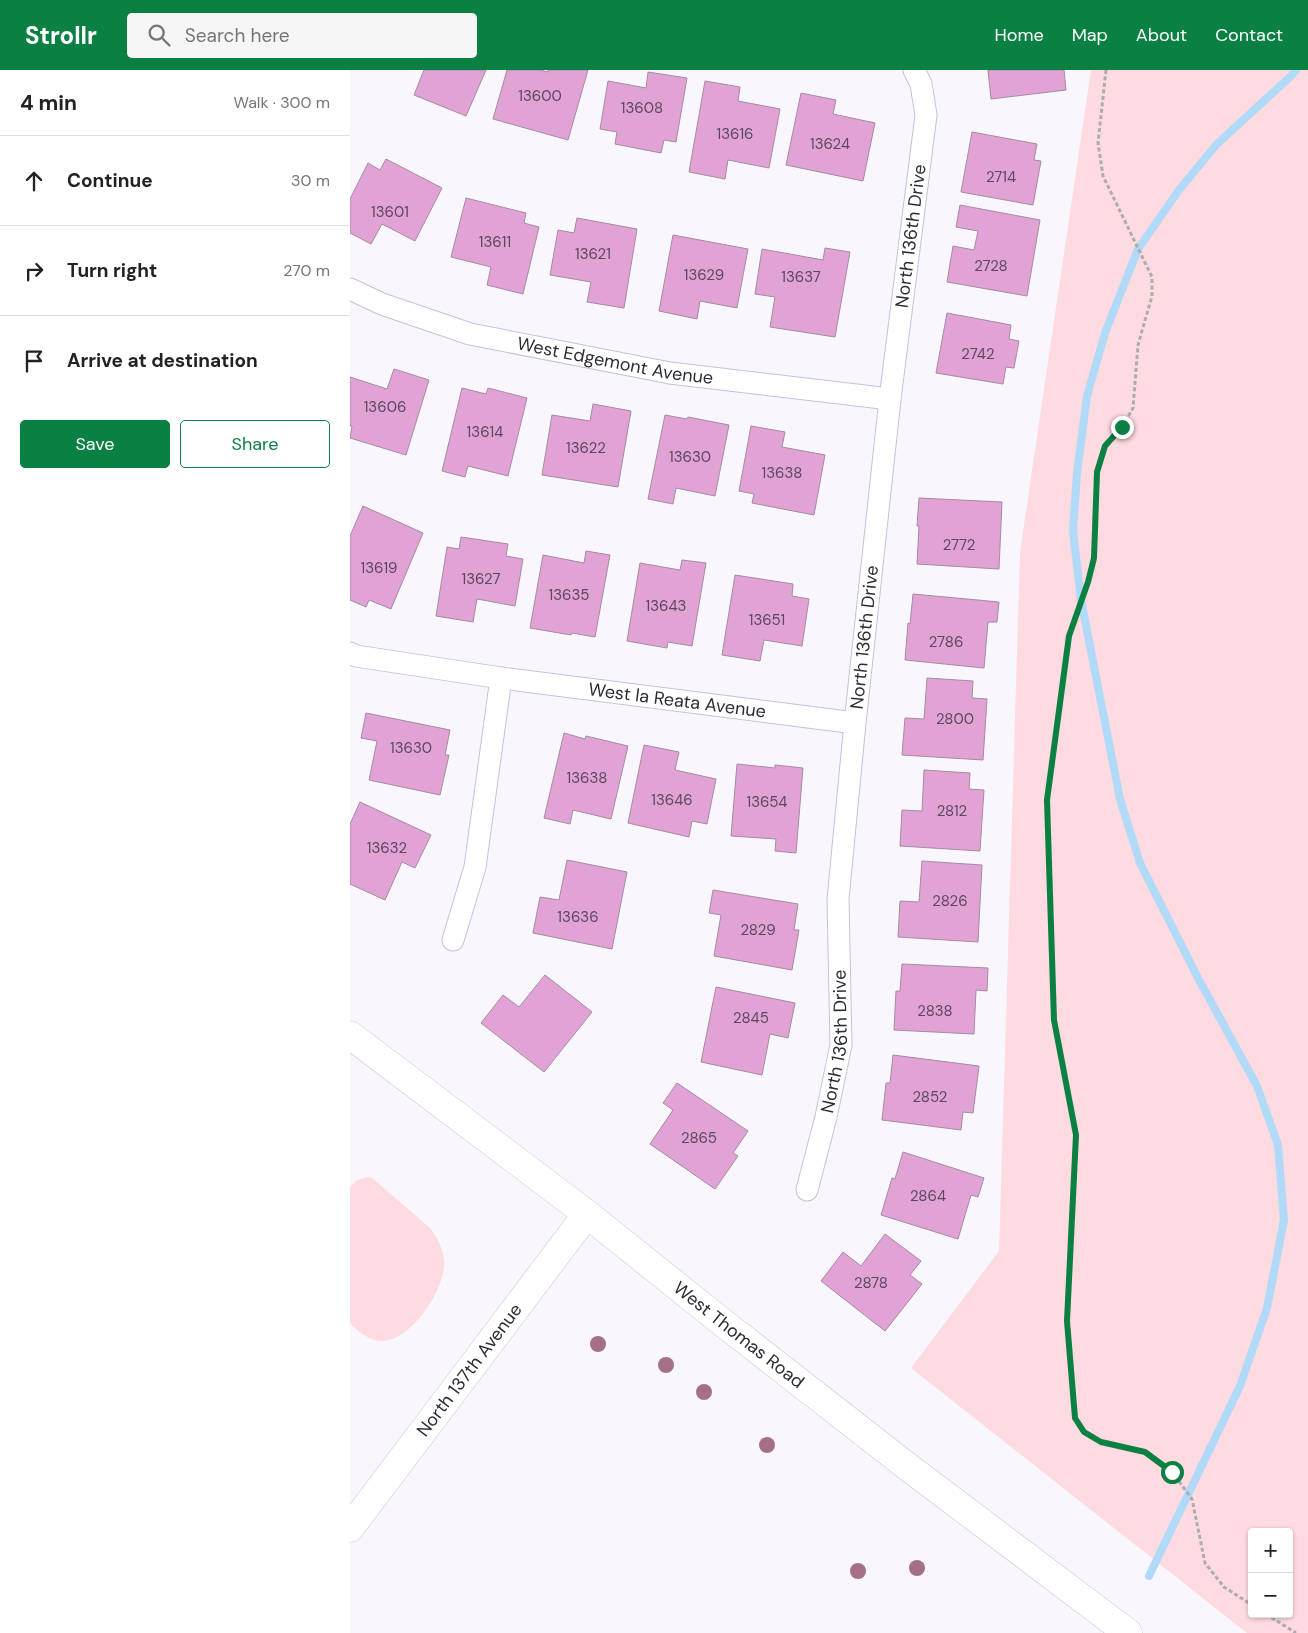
<!DOCTYPE html>
<meta charset="utf-8">
<style>
body{margin:0;font-family:"DM Sans",sans-serif;background:#f6f6f6;color:#222}
.controls{position:absolute;right:15px;bottom:15px;display:grid;overflow:hidden;border-radius:5px;box-shadow:0 1px 4px #0004}
.controls button{width:45px;height:45px;display:grid;place-items:center;padding:0;border:0;border-bottom:1px solid #e0e0e0;background:#fff;color:#222;font:25px sans-serif}
.stop{position:absolute;width:15px;height:15px;margin:-11px;border:4px solid #0b8043;border-radius:50%;background:#fff}
.stop.end{background:#0b8043;border-color:#fff;box-shadow:0 1px 5px #0008}
.list{margin:0;padding:0;list-style:none}
h2{display:flex;justify-content:space-between;align-items:center;height:65px;margin:0;padding:0 20px;font-size:21px}
h2 small{font-size:16px;font-weight:400;color:#767676}
.list li{display:grid;grid-template-columns:32px 1fr auto;gap:15px;align-items:center;box-sizing:border-box;height:90px;padding:0 20px;border-top:1px solid #e0e0e0}
.list b{display:block;font-size:19px;white-space:nowrap}
.list em{font-size:16px;font-style:normal;color:#767676}
.actions{display:flex;gap:10px;padding:15px 20px}
.actions a{flex:1;padding:11px 0;border:1px solid #0b8043;border-radius:5px;text-align:center;font-size:18px;color:#0b8043}
.actions .main{background:#0b8043;color:#fff}
.icon{flex:none;width:28px;height:28px;fill:none;stroke:currentColor;stroke-width:2;stroke-linecap:round;stroke-linejoin:round}
.map{position:relative;flex:none;width:958px;height:1563px;overflow:hidden}
header{display:flex;align-items:center;gap:30px;box-sizing:border-box;height:70px;padding:0 25px;background:#0b8043;color:#fff}
header strong{font-size:24px}
nav{display:flex;gap:28px;margin-inline-start:auto;font-size:18px}
.search{width:350px;height:45px;background:#f6f6f6;display:flex;align-items:center;gap:12px;box-sizing:border-box;padding:0 18px;border-radius:5px;color:#767676;font-size:19px}
main{display:flex}
aside{flex:1;background:#fff}
.map>svg:first-child{display:block}
</style>
<header>
<strong>Strollr</strong>
<div class="search"><svg class="icon" aria-label="search" viewBox="0 0 24 24"><circle cx="10" cy="10" r="6"/><path d="M15 15l6 6"/></svg>Search here</div>
<nav><a>Home</a><a>Map</a><a>About</a><a>Contact</a></nav>
</header>
<main>
<aside>
<h2>4 min<small>Walk · 300 m</small></h2>
<ul class="list">
<li><svg class="icon" aria-label="ahead" viewBox="0 0 24 24"><path d="M12 20V5M6 11l6-6 6 6"/></svg><div><b>Continue</b></div><em>30 m</em></li>
<li><svg class="icon" aria-label="right" viewBox="0 0 24 24"><path d="M7 20v-9h11M14 6l5 5-5 5"/></svg><div><b>Turn right</b></div><em>270 m</em></li>
<li><svg class="icon" aria-label="arrive" viewBox="0 0 24 24"><path d="M6 21V4h12l-3 4 3 4H6"/></svg><div><b>Arrive at destination</b></div></li>
</ul>
<div class="actions"><a class="main">Save</a><a>Share</a></div>
</aside>
<div class="map">
<svg width="958" height="1563" viewBox="0 0 958 1563">
<rect width="100%" height="100%" fill="#f9f7fd"/>
<!-- green -->
<g fill="#fedae1" fill-rule="evenodd">
<path d="M741,0H958V1563H897L561,1298L649,1181L670,482ZM902,1462H939V1544H902Z"/>
<path d="M18,1107L22,1108L80,1158C87,1168 93,1178 94,1190C97,1217 61,1273 30,1271C19,1270 7,1261 0,1253V1117L7,1110Z"/>
</g>
<g fill="none" stroke-linecap="round" stroke-linejoin="round">
<!-- stream -->
<polyline stroke="#b0daf7" stroke-width="8" points="799,1506 890,1316 917,1238 934,1150 928,1075 907,1016 848,908 790,793 770,729 731,530 723,461 727,403 737,326 755,263 788,179 829,120 866,75 940,7 946,0"/>
</g>
<!-- building -->
<g fill="#e1a3d6" stroke="#a58aa0">
<polygon points="74,0 136,0 116,46 64,25"/>
<polygon points="157,0 190,0 198,2 198,0 238,0 218,70 143,49"/>
<polygon points="638,0 714,0 716,20 641,29"/>
<polygon points="298,2 337,8 326,72 314,70 311,83 265,74 267,62 250,59 258,11 296,18"/>
<polygon points="355,11 390,17 388,31 430,39 419,98 378,90 375,109 339,102"/>
<polygon points="451,23 486,30 483,44 525,53 513,111 436,95"/>
<polygon points="622,62 687,74 684,90 691,91 683,135 611,122"/>
<polygon points="36,89 92,118 65,171 32,154 21,174 0,163 0,129 18,93 30,100"/>
<polygon points="116,128 176,143 174,153 189,157 173,224 137,215 141,197 101,187"/>
<polygon points="610,135 690,150 677,226 597,212 603,176 624,180 628,161 606,157"/>
<polygon points="227,148 287,159 274,238 237,232 241,212 200,205 208,160 224,163"/>
<polygon points="323,165 398,179 387,238 350,231 347,249 309,241"/>
<polygon points="475,178 500,182 485,267 420,257 425,227 405,224 412,179 473,190"/>
<polygon points="597,243 661,255 659,269 669,271 664,298 656,297 653,314 586,303"/>
<polygon points="44,299 79,310 56,385 0,368 2,356 0,356 0,307 37,319"/>
<polygon points="112,318 136,324 138,318 177,328 158,406 118,396 115,407 92,401"/>
<polygon points="243,334 281,341 268,417 192,405 202,345 240,351"/>
<polygon points="315,345 337,349 338,347 379,355 365,426 326,418 323,434 298,429"/>
<polygon points="401,356 435,362 432,377 475,385 464,445 402,433 404,424 389,421"/>
<polygon points="569,428 652,432 649,499 567,494 569,456 567,456"/>
<polygon points="13,436 73,463 41,539 19,530 16,537 0,530 0,466"/>
<polygon points="111,467 158,474 156,486 173,489 165,536 127,529 123,552 86,546 97,477 109,479"/>
<polygon points="236,481 260,485 245,567 222,563 221,565 180,558 193,485 234,493"/>
<polygon points="332,490 356,493 342,576 318,572 317,578 277,571 290,493 330,500"/>
<polygon points="385,505 443,514 442,526 459,529 452,576 414,570 410,591 372,585"/>
<polygon points="563,524 649,532 647,552 638,552 634,598 555,590 558,553 560,554"/>
<polygon points="577,608 623,611 622,628 637,629 633,690 552,685 555,648 574,649"/>
<polygon points="16,643 100,660 95,685 99,685 90,725 19,710 27,671 11,668"/>
<polygon points="214,663 235,669 236,666 278,676 261,749 223,740 220,754 194,748"/>
<polygon points="294,675 329,682 325,700 366,709 357,754 342,751 339,767 278,753"/>
<polygon points="387,694 425,698 425,695 453,698 446,783 425,781 426,769 381,766"/>
<polygon points="574,700 620,703 619,719 634,720 630,781 550,776 552,740 572,741"/>
<polygon points="10,732 81,765 65,798 52,792 35,830 0,814 0,754"/>
<polygon points="217,790 277,802 262,879 183,863 190,827 209,830"/>
<polygon points="572,791 632,795 628,872 548,867 550,831 569,832"/>
<polygon points="363,820 448,834 444,860 449,860 442,900 364,886 371,845 359,843"/>
<polygon points="552,894 638,898 637,921 626,920 624,964 544,960 546,921 550,921"/>
<polygon points="195,905 242,942 194,1002 131,953 153,925 169,937"/>
<polygon points="366,917 445,933 438,968 420,964 412,1005 351,992"/>
<polygon points="543,985 629,996 623,1043 613,1042 611,1060 532,1050 536,1013 540,1013"/>
<polygon points="327,1013 398,1061 383,1083 388,1086 365,1119 300,1074 323,1040 313,1033"/>
<polygon points="553,1082 634,1108 628,1127 621,1125 608,1169 531,1145 542,1108 545,1109"/>
<polygon points="535,1164 571,1191 560,1205 572,1214 535,1261 471,1211 493,1182 511,1196"/>
</g>
<g fill="none" stroke-linecap="round" stroke-linejoin="round">
<!-- street casing -->
<g stroke="#c9bfde" stroke-width="23">
<g id="street">
<path id="s1" d="M0,219L32,234L120,264L320,303L540,329"/>
<path id="s2" d="M0,583L6,586L151,608L505,653"/>
<polyline points="103,870 125,797 151,608"/>
<path id="s3" d="M457,1120L476,1047L491,975L488,829L505,653L540,329L576,45L571,14L564,0"/>
</g>
</g>
<!-- secondary casing -->
<g stroke="#c9bfde" stroke-width="29">
<g id="secondary">
<path id="s4" d="M0,965L237,1144L372,1252L558,1397L778,1563"/>
<path id="s5" d="M0,1458L237,1144"/>
</g>
</g>
<!-- path -->
<g stroke="#aeabb3" stroke-width="3" stroke-dasharray="4 2.5" stroke-linecap="butt">
<polyline points="756,0 748,73 753,106 802,207 802,226 788,275 783,338 772,357 755,376 747,402 744,488 738,512 719,566 697,730 704,949 726,1065 717,1251 725,1348 734,1362 751,1372 795,1382 822,1402 842,1429 855,1493 874,1517 902,1535"/>
<polyline points="916,1544 946,1563"/>
</g>
<!-- street -->
<use href="#street" stroke="#fff" stroke-width="21"/>
<!-- secondary -->
<use href="#secondary" stroke="#fff" stroke-width="28"/>
</g>
<!-- trees -->
<g fill="#a56f88">
<circle cx="248" cy="1274" r="8"/>
<circle cx="316" cy="1295" r="8"/>
<circle cx="354" cy="1322" r="8"/>
<circle cx="417" cy="1375" r="8"/>
<circle cx="567" cy="1498" r="8"/>
<circle cx="508" cy="1501" r="8"/>
</g>
<g fill="none" stroke-linecap="round" stroke-linejoin="round">
<!-- route -->
<polyline stroke="#0b8043" stroke-width="6" points="772,357 755,376 747,402 744,488 738,512 719,566 697,730 704,950 726,1065 717,1251 725,1348 734,1362 751,1372 795,1382 822,1402"/>
</g>
<g text-anchor="middle" stroke-width="5" stroke-linejoin="round" paint-order="stroke">
<!-- number labels -->
<g font-size="15" fill="#5c485e">
<text x="190" y="31">13600</text>
<text x="292" y="43">13608</text>
<text x="385" y="69">13616</text>
<text x="480" y="79">13624</text>
<text x="651" y="112">2714</text>
<text x="40" y="147">13601</text>
<text x="145" y="177">13611</text>
<text x="243" y="189">13621</text>
<text x="641" y="201">2728</text>
<text x="354" y="210">13629</text>
<text x="451" y="212">13637</text>
<text x="628" y="289">2742</text>
<text x="35" y="342">13606</text>
<text x="135" y="367">13614</text>
<text x="236" y="383">13622</text>
<text x="340" y="392">13630</text>
<text x="432" y="408">13638</text>
<text x="609" y="480">2772</text>
<text x="29" y="503">13619</text>
<text x="131" y="514">13627</text>
<text x="219" y="530">13635</text>
<text x="316" y="541">13643</text>
<text x="417" y="555">13651</text>
<text x="596" y="577">2786</text>
<text x="605" y="654">2800</text>
<text x="61" y="683">13630</text>
<text x="237" y="713">13638</text>
<text x="322" y="735">13646</text>
<text x="417" y="737">13654</text>
<text x="602" y="746">2812</text>
<text x="37" y="783">13632</text>
<text x="600" y="836">2826</text>
<text x="228" y="852">13636</text>
<text x="408" y="865">2829</text>
<text x="585" y="946">2838</text>
<text x="401" y="953">2845</text>
<text x="580" y="1032">2852</text>
<text x="349" y="1073">2865</text>
<text x="578" y="1131">2864</text>
<text x="521" y="1218">2878</text>
</g>
<!-- street labels -->
<g font-size="18" fill="#2f2a36" stroke="#fff">
<text dy="6" stroke="none"><textPath href="#s3" startOffset="962">North 136th Drive</textPath></text>
<text dy="6" stroke="none"><textPath href="#s1" startOffset="276">West Edgemont Avenue</textPath></text>
<text dy="6" stroke="none"><textPath href="#s3" startOffset="558">North 136th Drive</textPath></text>
<text dy="6" stroke="none"><textPath href="#s2" startOffset="331">West la Reata Avenue</textPath></text>
<text dy="6" stroke="none"><textPath href="#s3" startOffset="152">North 136th Drive</textPath></text>
<text dy="6" stroke="none"><textPath href="#s4" startOffset="491">West Thomas Road</textPath></text>
<text dy="6" stroke="none"><textPath href="#s5" startOffset="198">North 137th Avenue</textPath></text>
</g>
</g>
</svg>
<div class="controls">
<button>+</button>
<button>−</button>
</div>
<div class="stop" style="left:822px;top:1402px"></div>
<div class="stop end" style="left:772px;top:357px"></div>
</div>
</main>
